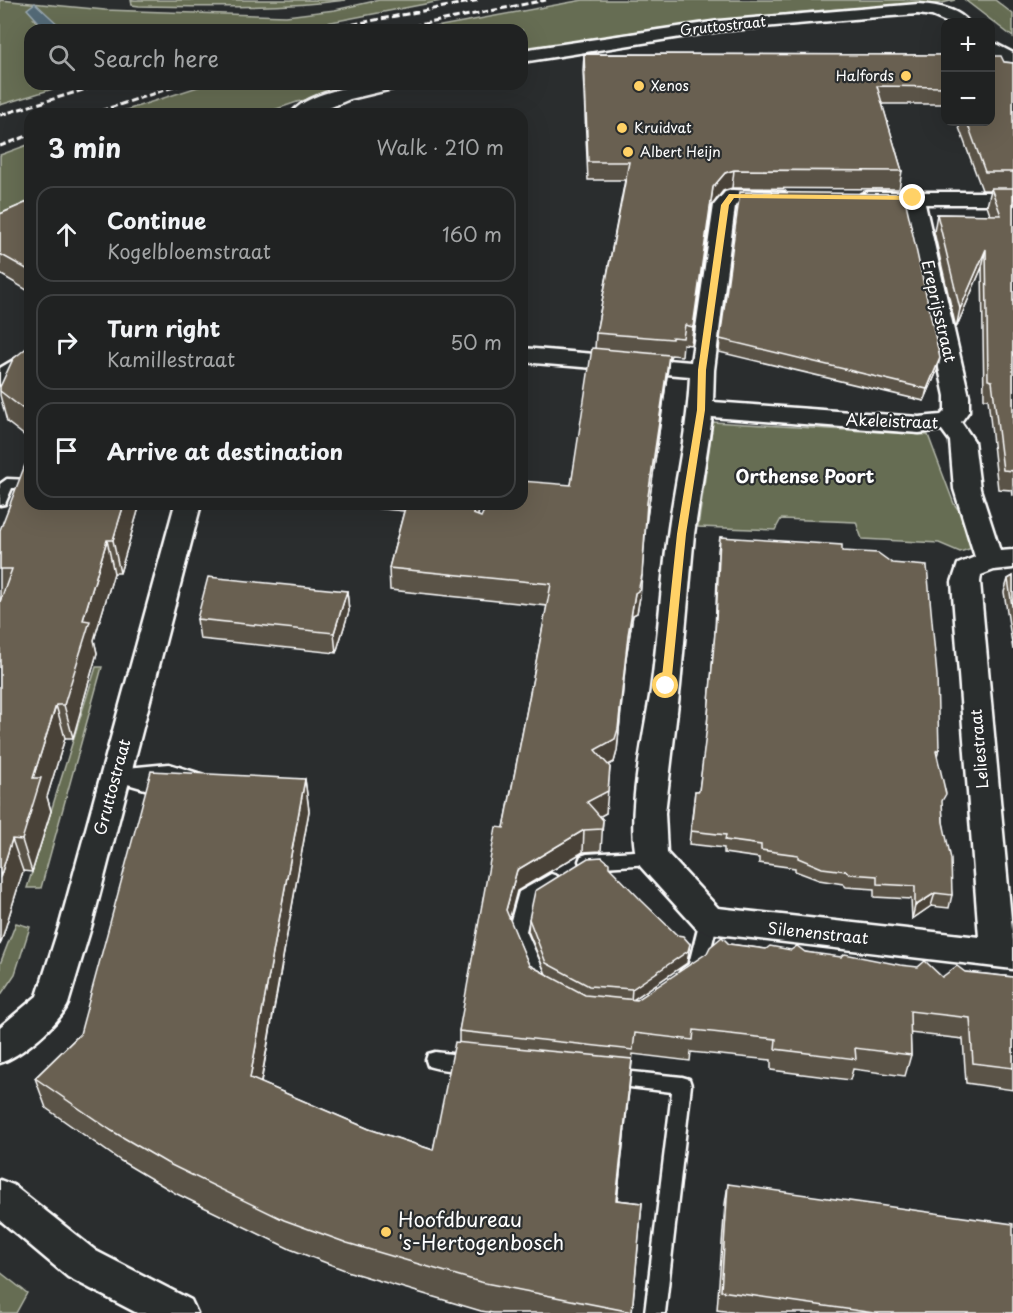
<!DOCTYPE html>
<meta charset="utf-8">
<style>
body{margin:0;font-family:"Playpen Sans",sans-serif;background:#282a2a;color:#f1f3f6}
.controls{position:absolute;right:18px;top:18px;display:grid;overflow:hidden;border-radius:12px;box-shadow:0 6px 24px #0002}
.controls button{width:54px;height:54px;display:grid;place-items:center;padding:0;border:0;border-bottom:2px solid #3d3f40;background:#202222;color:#f1f3f6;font:30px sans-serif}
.stop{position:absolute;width:18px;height:18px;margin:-14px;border:4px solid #ffd166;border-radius:50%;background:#fff}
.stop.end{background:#ffd166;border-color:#fff;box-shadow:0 2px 6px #0008}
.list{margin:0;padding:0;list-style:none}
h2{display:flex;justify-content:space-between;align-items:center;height:78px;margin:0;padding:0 24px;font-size:26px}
h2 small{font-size:20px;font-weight:400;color:#a2a4a5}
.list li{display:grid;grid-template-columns:39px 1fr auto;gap:18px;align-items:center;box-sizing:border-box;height:96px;margin:0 12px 12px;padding:0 12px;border:2px solid #3d3f40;border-radius:18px}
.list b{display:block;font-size:22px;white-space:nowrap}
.list p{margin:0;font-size:20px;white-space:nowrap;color:#a2a4a5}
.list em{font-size:20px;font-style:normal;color:#a2a4a5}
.icon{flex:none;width:33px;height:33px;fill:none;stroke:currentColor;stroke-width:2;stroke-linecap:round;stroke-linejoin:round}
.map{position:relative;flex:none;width:1013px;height:1313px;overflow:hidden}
.search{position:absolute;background:#202222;box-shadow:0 6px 24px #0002;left:24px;top:24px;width:504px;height:66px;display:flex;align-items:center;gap:15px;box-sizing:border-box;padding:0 21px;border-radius:18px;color:#a2a4a5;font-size:22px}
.panel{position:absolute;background:#202222;box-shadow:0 6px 24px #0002;left:24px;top:108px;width:504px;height:402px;border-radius:18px}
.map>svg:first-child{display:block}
</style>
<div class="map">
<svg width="1013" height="1313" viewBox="0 0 1013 1313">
<rect width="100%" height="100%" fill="#2a2d2e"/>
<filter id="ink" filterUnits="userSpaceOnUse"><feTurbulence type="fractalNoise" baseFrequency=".0167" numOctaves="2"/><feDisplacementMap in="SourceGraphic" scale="12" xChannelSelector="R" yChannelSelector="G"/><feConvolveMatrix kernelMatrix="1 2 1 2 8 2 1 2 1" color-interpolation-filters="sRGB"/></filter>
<g filter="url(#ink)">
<!-- green -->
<g fill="#666d53" stroke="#b2b6a9" stroke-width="1.5">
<polygon points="0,0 105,10 286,16 335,10 379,0 446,0 290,30 64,30 51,20 34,19 46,30 30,30 30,84 69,84 0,105"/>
<path d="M131,0H346C277,9 208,7 139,6L132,5Z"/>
<path d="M583,0H955L942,3C801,9 661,24 522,51V30H419Z"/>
<polygon points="965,0 995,0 1013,14 1013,37"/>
<polygon points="207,84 368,84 297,102 262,114 114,114"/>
<polygon points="30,144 30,207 0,220 0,155"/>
<polygon points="713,422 928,435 954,504 984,544 960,552 939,543 862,539 856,522 781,519 775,530 698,527"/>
<polygon points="96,667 102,667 41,888 27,888"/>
<polygon points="16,923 30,927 15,974 0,996 0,964"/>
<polygon points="0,1272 27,1293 16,1313 0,1313"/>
</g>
<!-- water -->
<polygon fill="#526976" stroke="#97a5ad" stroke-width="1.5" points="35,3 64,30 46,30 27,9"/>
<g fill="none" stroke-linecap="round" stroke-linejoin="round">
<!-- service casing -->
<g stroke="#fff" stroke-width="5">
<g id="service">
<polygon points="7,479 30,480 30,488 12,488 5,504 0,505 0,484"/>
<path d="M169,764L204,775L206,779L204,783L198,785L159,793L110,779L108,775L110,771L116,769ZM169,776L174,778L159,781L148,778Z"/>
<polygon points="651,850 657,852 659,857 657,862 651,864 587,868 581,866 579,861 581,856 587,854"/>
<polygon points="551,874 557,876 559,881 557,886 533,901 526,931 549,983 546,988 540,990 531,986 508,931 519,892"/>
<path d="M709,913L715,915L718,920L706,968C701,977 692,983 682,979L679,974L682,969L689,964L700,920L703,915Z"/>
<path d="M435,1052L476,1057L478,1063L476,1069C463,1073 441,1070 428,1066L426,1060L428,1054Z"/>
<polygon points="612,1070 682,1077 689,1079 691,1085 665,1313 645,1313 672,1092 605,1084 603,1078 605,1072"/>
</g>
</g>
<!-- minor casing -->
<g stroke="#fff" stroke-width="5">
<g id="minor">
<path d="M918,4C934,5 958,8 968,22H946L932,16L918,14L865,18L719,31L522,62V50L719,21Z"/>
<polygon points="990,41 1013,53 1013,68 1006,66 990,55"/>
<path d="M362,84H399L396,88L350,99L315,114H291C305,95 341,89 362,84Z"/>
<path d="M732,190L784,192L787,196L784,200L738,202L735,206L714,370L713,402L919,417L941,415L945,411V396L904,204L861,202L857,198L861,194L868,192H1013V204H925L969,396V411L961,422L974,441L980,489L1000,551L1013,550V568L994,570L981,575L980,582L1013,941V969L709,933L697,929L640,866C622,832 645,730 651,690C658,638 661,586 668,535C675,482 688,430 690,376L522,362V348L691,362L714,205L725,192ZM712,417L919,433L942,430L950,441L954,489L975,557L958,564L952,582L979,937L718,908L667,853L665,813L680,686L694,534Z"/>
<polygon points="30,353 30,370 8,383 0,385 0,368 22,355"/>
<path d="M175,504H201L92,924L68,1004C59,1024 21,1056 0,1063V1027L37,996L60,924Z"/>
<polygon points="0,1180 13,1185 96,1251 191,1300 197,1313 137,1313 68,1277 0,1220"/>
</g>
</g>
<!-- service -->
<use href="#service" fill="#2a2d2e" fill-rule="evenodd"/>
<!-- minor -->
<use href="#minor" fill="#2a2d2e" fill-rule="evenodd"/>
<!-- rail -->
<g stroke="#fff" stroke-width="3" stroke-dasharray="7 3" stroke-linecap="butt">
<polyline points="323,30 480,0"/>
<polyline points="393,30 546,0"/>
<polyline points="91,114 183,84"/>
<polyline points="0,115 103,84"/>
<polyline points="0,146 30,135"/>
</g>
</g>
<!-- wall -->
<g fill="#5a5346" stroke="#fff" stroke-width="1.5">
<polygon points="584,54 945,55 945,104 882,104 902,171 899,189 732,188 723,191 712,205 691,345 683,344 682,356 671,355 670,358 669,358 667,376 646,524 640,597 637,613 633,615 626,658 617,751 614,762 608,765 606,813 600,816 603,820 601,851 583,852 517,891 509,919 529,965 546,974 528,931 529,919 609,868 689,955 687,963 633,1000 637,1000 729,944 766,949 805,952 942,977 965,972 1013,977 1013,1090 966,1083 963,1039 910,1033 911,1055 905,1076 853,1069 850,1080 771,1070 771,1060 691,1052 690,1061 633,1054 617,1200 642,1203 632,1313 493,1313 481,1311 350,1272 290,1249 175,1193 121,1161 46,1108 35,1078 80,1034 305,779 309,811 261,1083 369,1129 433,1150 459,1042 459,1031 504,828 547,606 390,590 389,568 404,511 332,504 480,504 478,516 481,517 571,485 595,349 596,333 625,180 588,180 583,71"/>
<polygon points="1004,62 1013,63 1013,495 1012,495 1011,490 998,489 988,399 984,399 982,267 956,328 934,232 937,214 990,215 987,206 991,190 982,190 957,122 990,122"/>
<polygon points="30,201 30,292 0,274 0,214"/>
<polygon points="720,339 937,371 924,401 719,352"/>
<polygon points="30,345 30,440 7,422 0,395 0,387"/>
<polygon points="30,504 140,504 120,573 114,573 94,640 97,653 73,738 65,738 47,797 51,811 32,872 23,871 0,945 0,530"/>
<polygon points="720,537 842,551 939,749 937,756 942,808 943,822 952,895 949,908 931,906 912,919 911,899 874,897 874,889 846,887 843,884 819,880 795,871 795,868 759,863 759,858 724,853 724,848 689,844 695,791 699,791 706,739 715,633 718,550"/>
<polygon points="1013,576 1013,650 1004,592 1008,579"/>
<polygon points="347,591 349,611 336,653 200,639 197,619"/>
<polygon points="728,1184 1013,1313 739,1313 717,1310 725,1204"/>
</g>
<!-- shaded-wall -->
<g fill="#4a4339" stroke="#fff" stroke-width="1.5">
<polygon points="734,170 732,188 723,191 712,205 691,345 693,327 713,187 725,173"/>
<polygon points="986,249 982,267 956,328 960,309"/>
<polygon points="669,355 667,376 646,525 647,503"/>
<polygon points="940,358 937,371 924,401 927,389"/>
<polygon points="124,504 140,504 120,573 113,540"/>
<polygon points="475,504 480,504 474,536 473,514"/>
<polygon points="107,540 114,573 94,640 97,653 73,738 64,705 83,620"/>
<polygon points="642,575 640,597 637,613 633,615 626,658 617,751 614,762 594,772 595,750 628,635 635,593"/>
<polygon points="347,591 349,611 336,653 334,633"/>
<polygon points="56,705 65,738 47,797 51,811 32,872 22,840 33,778"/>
<polygon points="610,767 606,813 586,824 587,802"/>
<polygon points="305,779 309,811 256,1109 250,1078"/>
<polygon points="584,830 583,852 517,891 506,932 506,910 517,870"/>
<polygon points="12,839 23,871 0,945 0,878"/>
<polygon points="935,893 931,906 912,919 915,906"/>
<polygon points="690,944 687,963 631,1001 632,989"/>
<polygon points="632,1059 629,1090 614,1229 616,1200"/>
</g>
<!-- building -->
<g fill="#696051" stroke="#fff" stroke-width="1.5">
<polygon points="584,54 945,55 945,87 877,86 902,171 734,170 725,173 713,187 693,327 685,325 683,338 672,337 672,339 596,333 629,162 588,162"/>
<polygon points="990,56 1001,56 1004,62 1013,63 1013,172 985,172 967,122 990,122"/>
<polygon points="991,188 1013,188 1013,471 1003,470 992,381 988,380 986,249 960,309 937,214 1001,215"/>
<polygon points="740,192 904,194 940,358 927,389 720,339"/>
<polygon points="30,201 30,271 0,254 0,214"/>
<polygon points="30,345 30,412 22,408 0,391 0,387 13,359"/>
<polygon points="592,348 669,355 647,503 642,575 638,591 635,593 628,635 618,729 615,739 595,750 610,767 608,791 587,802 603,820 602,829 584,830 517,870 506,910 529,965 585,995 637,1000 707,953 710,947 722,937 729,944 766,949 770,946 791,950 797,946 805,952 841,957 845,954 900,965 918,967 925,961 942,977 957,966 965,972 1013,977 1013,1068 973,1063 970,1018 910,1011 911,1055 855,1048 856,1059 775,1049 776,1039 694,1030 693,1040 635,1033 633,1050 459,1031 496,827 504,828 551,584 389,568 406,504 475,504 473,514 481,517 487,504 522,504 522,481 571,485"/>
<polygon points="25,465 30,465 30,504 124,504 113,540 107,540 83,620 90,621 64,705 56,705 33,778 41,778 22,840 12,839 0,878 0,602 12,569 0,569 0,530"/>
<polygon points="720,537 842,545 842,551 878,553 892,563 927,566 937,676 939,749 936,751 946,794 942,801 943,822 951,859 952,895 935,893 915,906 915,886 877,884 877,876 849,874 846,871 822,868 798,858 798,855 761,850 761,845 725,840 726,835 691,831 695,791 699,791 707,726 716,620"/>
<polygon points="1013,576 1013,613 1008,579"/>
<polygon points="208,577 347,591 334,633 197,619"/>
<polygon points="151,771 305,779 250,1078 369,1129 433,1150 455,1042 632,1059 616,1200 642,1203 632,1312 480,1282 347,1243 284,1220 167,1163 112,1131 35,1078 80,1034"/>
<polygon points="602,857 609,863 609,867 642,901 677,935 683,936 690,944 688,951 632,989 589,986 546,963 529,919 535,891 588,858"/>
<polygon points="728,1184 1013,1224 1013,1313 874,1313 721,1291"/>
</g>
</g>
<!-- route -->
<polygon fill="#ffd166" points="729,194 913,196 916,198 913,200 734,198 729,205 706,370 705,410 686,534 671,686 666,690 661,686 677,534 697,410 698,370 721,205"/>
<!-- markers -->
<g fill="#ffd166" stroke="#2a2d2e" stroke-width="2">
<circle cx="906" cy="76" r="6"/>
<circle cx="639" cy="86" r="6"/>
<circle cx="622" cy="128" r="6"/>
<circle cx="628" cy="152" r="6"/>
<circle cx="386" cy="1232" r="6"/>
</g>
<g text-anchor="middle" stroke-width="4.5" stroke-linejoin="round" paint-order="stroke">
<!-- far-street labels -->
<g font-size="14" fill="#fff" stroke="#2a2d2e">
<text transform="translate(723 26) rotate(-6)" y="5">Gruttostraat</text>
</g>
<!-- far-poi labels -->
<g font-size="14" fill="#fff" stroke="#2a2d2e" text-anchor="start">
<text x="894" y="81" text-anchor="end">Halfords</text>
<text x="651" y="91">Xenos</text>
<text x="634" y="133">Kruidvat</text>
<text x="640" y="157">Albert Heijn</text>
</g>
<!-- street labels -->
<g font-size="16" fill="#fff" stroke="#2a2d2e">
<text transform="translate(939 311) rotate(77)" y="6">Ereprijsstraat</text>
<text transform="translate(892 421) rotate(2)" y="6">Akeleistraat</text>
<text transform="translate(979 749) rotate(-95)" y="6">Leliestraat</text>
<text transform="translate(112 787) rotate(-75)" y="6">Gruttostraat</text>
<text transform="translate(818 933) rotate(6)" y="6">Silenenstraat</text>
</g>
<!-- neighbourhood labels -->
<g font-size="18" font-weight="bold" fill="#fff" stroke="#2a2d2e">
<text x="805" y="483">Orthense Poort</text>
</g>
<!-- near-poi labels -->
<g font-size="20" fill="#fff" stroke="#2a2d2e" text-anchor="start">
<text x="398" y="1227">Hoofdbureau<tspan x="398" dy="23">'s-Hertogenbosch</tspan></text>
</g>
</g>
</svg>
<div class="controls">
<button>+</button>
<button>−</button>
</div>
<div class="stop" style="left:666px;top:686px"></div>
<div class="stop end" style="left:913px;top:198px"></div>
<div class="search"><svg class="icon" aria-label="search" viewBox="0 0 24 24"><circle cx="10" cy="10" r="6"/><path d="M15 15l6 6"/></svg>Search here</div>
<section class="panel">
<h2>3 min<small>Walk · 210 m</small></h2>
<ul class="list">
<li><svg class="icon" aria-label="ahead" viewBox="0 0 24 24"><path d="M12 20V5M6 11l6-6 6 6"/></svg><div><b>Continue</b><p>Kogelbloemstraat</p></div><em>160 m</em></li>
<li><svg class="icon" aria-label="right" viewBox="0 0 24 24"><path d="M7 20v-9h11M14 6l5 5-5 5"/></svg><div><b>Turn right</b><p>Kamillestraat</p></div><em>50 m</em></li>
<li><svg class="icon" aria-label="arrive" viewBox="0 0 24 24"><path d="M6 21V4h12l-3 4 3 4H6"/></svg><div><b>Arrive at destination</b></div></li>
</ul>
</section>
</div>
